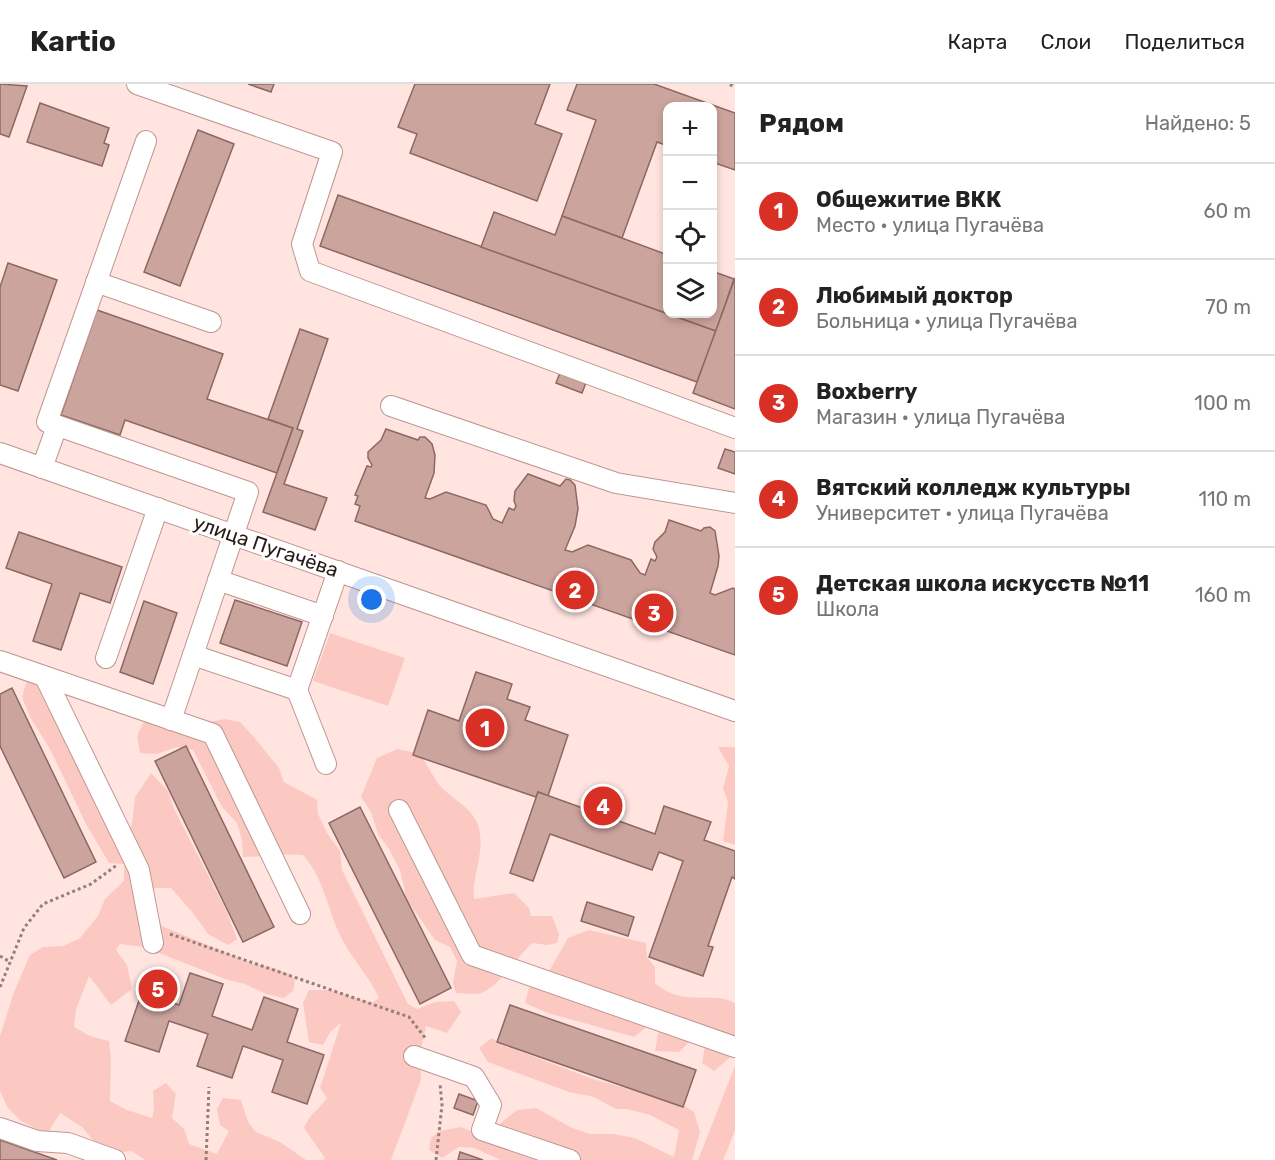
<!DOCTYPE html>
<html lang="ru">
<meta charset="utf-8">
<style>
body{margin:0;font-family:Rubik,sans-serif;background:#f2f2f2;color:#222}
.controls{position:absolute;right:18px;top:18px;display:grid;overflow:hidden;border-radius:12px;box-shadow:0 3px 9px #0003}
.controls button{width:54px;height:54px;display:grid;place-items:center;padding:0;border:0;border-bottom:2px solid #e0e0e0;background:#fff;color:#222;font:30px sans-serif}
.you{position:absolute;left:372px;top:516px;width:21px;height:21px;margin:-15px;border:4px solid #fff;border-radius:50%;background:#1a73e8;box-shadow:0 0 0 9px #1a73e833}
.badge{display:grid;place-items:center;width:39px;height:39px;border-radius:50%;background:#d93025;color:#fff;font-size:20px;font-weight:700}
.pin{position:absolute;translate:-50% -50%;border:3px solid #fff;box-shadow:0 2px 6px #0006}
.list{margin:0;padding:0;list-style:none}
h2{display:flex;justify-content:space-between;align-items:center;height:78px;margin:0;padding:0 24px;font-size:26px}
h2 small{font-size:20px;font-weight:400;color:#767676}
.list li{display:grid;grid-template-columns:39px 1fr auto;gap:18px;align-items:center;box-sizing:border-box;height:96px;padding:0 24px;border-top:2px solid #e0e0e0}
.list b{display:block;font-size:22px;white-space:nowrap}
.list p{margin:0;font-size:20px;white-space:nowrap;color:#767676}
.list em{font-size:20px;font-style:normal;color:#767676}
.icon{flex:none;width:33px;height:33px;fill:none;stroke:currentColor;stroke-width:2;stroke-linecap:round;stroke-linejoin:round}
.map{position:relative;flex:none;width:735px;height:1076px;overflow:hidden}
header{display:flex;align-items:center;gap:36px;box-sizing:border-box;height:84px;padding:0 30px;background:#fff;border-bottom:2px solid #e0e0e0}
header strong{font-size:28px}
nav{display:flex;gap:33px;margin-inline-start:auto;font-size:21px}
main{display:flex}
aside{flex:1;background:#fff}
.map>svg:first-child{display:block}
</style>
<header>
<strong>Kartio</strong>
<nav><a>Карта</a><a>Слои</a><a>Поделиться</a></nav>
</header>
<main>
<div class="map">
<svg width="735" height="1076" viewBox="0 0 735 1076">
<rect width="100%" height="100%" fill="#ffe4e0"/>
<!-- green -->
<g fill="#fcc9c2">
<polygon points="330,549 405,574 388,622 313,597"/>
<polygon points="27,596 38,598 62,643 68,663 91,701 126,749 132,741 135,713 151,689 168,707 174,725 226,826 237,855 228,861 208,850 193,829 171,804 156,804 136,812 157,840 253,880 274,884 292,891 295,898 293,907 284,914 266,910 245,900 225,895 144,863 120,860 116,866 127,881 132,905 111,921 89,892 76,926 74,943 90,952 109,957 111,974 110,1017 127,1026 152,1034 154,1025 153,1007 166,999 176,1010 172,1034 184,1045 189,1060 217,1070 229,1047 220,1041 217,1025 223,1014 241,1016 248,1038 256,1048 280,1058 306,1076 145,1076 132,1067 111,1069 97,1061 82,1043 60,1029 47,1050 21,1037 8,1024 0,1007 0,952 14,908 30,871 43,863 63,862 79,855 98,832 105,815 124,797 124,780 109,779 86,740 50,665 30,633 22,613"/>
<path d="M177,634L204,639L225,635L240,638L253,652L279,684L284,698L317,716L318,730L327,749L340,767L342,786L408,920L417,925L435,918L454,917L461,928L447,949L426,942L420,969L421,996L391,1076H323L325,1074L304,1044C311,1028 317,1028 327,1014L320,1004L341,939L331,947L323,961L309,958L303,919L309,906H330L372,919L379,914C369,892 353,876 342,855C328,828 324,794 303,771C283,769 264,773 243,773L242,756L237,739L222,723L193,666L177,663L157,670L140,669L137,652L144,637Z"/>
<polygon points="718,663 735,663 735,761 723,757 728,718 723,704 729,682"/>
<path d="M398,665L420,670C426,679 431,689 437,698C450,716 478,724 480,750C483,773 472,793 474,815L514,809L529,824L531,832H552L559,850L557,859L547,861L533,859C515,873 503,900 481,909C474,911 464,909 456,909L453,899L457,877L450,863L435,856L407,816L400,786L389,765L378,750L371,728L361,713L377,674Z"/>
<path d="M589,846L646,859L647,873L655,883V899C682,924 712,906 735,919V969L714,987L702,979L706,956L693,954L679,968L655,967L659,945L648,942L634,953L548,929L525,919L529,904L548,889L568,854Z"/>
<polygon points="492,954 503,961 593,995 682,1020 694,1028 700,1048 692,1076 501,1076 474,1064 459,1063 442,1074 429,1066 431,1054 440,1047 461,1043 478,1050 494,1048 503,1037 517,1026 536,1024 570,1043 590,1050 613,1050 635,1054 674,1073 679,1046 650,1031 627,1025 616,1025 594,1013 569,1008 488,978 479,964"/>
<polygon points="735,982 735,1047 723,1076 698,1076"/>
</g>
<!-- building -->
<g fill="#cca49e" stroke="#8d6863" stroke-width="1.5">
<polygon points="0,0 27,2 9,53 0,50"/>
<polygon points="248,0 274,0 271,8"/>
<polygon points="415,0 550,0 535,40 562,50 537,117 410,69 417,50 398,43"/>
<polygon points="577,0 654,0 735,29 735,86 712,78 712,22 668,22 668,62 657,58 622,154 562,132 596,36 567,26"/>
<polygon points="40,19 109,44 104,59 109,61 102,82 27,58"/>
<polygon points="198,46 234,60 180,202 144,188"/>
<polygon points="338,111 716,247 697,298 320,162"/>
<polygon points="494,128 555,151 562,132 668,171 668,230 712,230 712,187 734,195 716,247 481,163"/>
<polygon points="8,179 57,196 18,307 0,301 0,203"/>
<polygon points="735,194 735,325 693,309"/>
<polygon points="97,226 223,270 207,315 293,344 277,389 125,336 120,351 61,331"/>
<polygon points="300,245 328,255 297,345 303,347 284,400 327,414 315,446 263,428 293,344 268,335"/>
<polygon points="561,286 587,296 582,309 556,299"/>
<polygon points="386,345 418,356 420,353 425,353 432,360 435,371 434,389 425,414 430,415 446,408 486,421 493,435 502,439 509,424 514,426 516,422 514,417 515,407 528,390 560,402 566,395 570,396 575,401 578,425 575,442 565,466 572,468 588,461 631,476 640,489 645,491 651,475 655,477 657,473 653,465 655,458 665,448 669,436 701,447 704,444 710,443 715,447 719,472 718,482 710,509 715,511 733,504 735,505 735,571 355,437 360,422 355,420 358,412 355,411 367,382 371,383 372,381 368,374 368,368 381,356"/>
<polygon points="725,365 735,368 735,390 718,384"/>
<polygon points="19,448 122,483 110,519 80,509 61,566 33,557 52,500 6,484"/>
<polygon points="235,516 302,538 287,582 220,559"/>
<polygon points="144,517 177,529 153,600 120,588"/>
<polygon points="476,588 512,600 507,615 530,623 525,636 568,651 548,712 538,708 536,713 413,671 428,626 459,637"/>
<polygon points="12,604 96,778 64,794 0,662 0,610"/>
<polygon points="186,662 274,843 243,858 155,677"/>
<polygon points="538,708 655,750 664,722 711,738 704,756 735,767 735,795 732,793 708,862 713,863 703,892 649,873 683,777 659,768 652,786 550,750 533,797 510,789"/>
<polygon points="360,723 451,904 420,920 329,739"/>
<polygon points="587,818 634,833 628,852 581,837"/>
<polygon points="190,889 223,900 212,932 252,946 264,913 298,925 287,958 324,971 307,1020 272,1008 283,976 243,962 232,994 197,982 208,950 169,937 159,968 125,957 142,908 179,921"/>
<polygon points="510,921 696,986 683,1023 497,958"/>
<polygon points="459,1010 478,1017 473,1031 454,1024"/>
<polygon points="0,1056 57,1076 0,1076"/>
<polygon points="460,1068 483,1076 458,1076"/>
</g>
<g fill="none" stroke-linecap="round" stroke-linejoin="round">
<!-- minor casing -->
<g stroke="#bf9691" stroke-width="22">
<g id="minor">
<polyline points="137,0 332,68 302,160 310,187 735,344"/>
<polyline points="146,57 47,338 248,408 171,636"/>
<polyline points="96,198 211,238"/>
<polyline points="391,322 616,399 735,419"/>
<polyline points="0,369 735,627"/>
<polyline points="42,384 57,342"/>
<polyline points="218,496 323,532"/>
<polyline points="193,571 297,606 338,487"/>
<polyline points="106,574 158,424"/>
<polyline points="0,577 213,650 300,830"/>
<polyline points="45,593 139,786 153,859"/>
<polyline points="297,606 326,680"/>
<polyline points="399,726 472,871 735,963"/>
<polyline points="414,972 474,993 491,1021 482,1046 570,1076"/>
<polyline points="0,1044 37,1057 68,1059 115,1076"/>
</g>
</g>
<!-- path -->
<g stroke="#947f7c" stroke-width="3" stroke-dasharray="3 3" stroke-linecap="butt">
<polyline points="170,850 409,933 426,955"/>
<polyline points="0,872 10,878"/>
<polyline points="0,903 24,844 43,820 91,800 117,781"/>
<polyline points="206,1076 209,1003"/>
<polyline points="436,1076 442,1021 440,1000"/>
</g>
<!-- minor -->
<use href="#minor" stroke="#fff" stroke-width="20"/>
<!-- rail -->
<polyline stroke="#988380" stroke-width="4.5" stroke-dasharray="3 6" stroke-linecap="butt" points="730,0 735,2"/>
</g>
<g text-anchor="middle" stroke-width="6" stroke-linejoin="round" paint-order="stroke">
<!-- street labels -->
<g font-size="20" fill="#291a18" stroke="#fff">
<text transform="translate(266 462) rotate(19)" y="7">улица Пугачёва</text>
</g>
</g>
</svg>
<div class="controls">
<button>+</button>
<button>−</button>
<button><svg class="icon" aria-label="locate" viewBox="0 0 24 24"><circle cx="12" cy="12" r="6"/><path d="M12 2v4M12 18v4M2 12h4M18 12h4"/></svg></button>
<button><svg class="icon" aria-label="layers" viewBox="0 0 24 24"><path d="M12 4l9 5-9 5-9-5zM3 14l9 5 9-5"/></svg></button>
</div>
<div class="you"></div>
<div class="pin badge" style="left:485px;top:644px">1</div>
<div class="pin badge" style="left:575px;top:506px">2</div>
<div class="pin badge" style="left:654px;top:529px">3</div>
<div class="pin badge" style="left:603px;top:722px">4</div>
<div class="pin badge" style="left:158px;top:905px">5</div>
</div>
<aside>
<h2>Рядом<small>Найдено: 5</small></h2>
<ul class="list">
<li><span class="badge">1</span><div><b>Общежитие ВКК</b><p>Место · улица Пугачёва</p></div><em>60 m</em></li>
<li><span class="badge">2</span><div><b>Любимый доктор</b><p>Больница · улица Пугачёва</p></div><em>70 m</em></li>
<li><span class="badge">3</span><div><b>Boxberry</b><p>Магазин · улица Пугачёва</p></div><em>100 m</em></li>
<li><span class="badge">4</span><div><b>Вятский колледж культуры</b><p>Университет · улица Пугачёва</p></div><em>110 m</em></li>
<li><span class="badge">5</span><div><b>Детская школа искусств №11</b><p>Школа</p></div><em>160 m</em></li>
</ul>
</aside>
</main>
